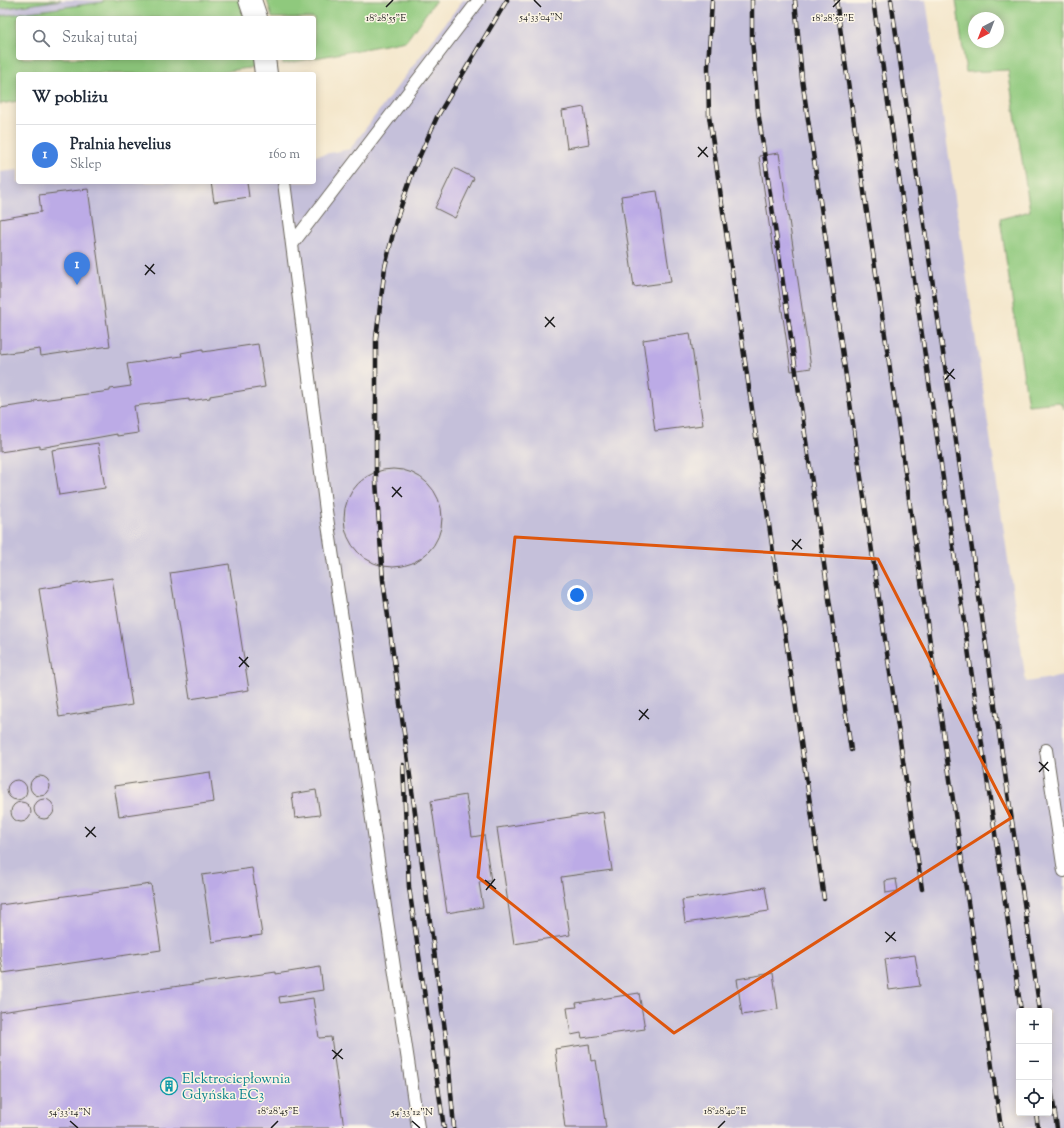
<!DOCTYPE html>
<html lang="pl">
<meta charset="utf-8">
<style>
body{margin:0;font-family:"Sorts Mill Goudy",serif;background:#f2f2f3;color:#1f2937}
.controls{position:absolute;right:12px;bottom:12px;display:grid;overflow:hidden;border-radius:4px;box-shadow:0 2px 10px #0003}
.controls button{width:36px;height:36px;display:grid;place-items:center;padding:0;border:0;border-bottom:1px solid #e0e1e3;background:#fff;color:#1f2937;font:20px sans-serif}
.compass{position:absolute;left:968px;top:12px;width:36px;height:36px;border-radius:50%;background:#fff;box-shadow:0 2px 10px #0003;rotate:222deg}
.you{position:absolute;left:577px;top:595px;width:14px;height:14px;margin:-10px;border:3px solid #fff;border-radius:50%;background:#1a73e8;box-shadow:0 0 0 6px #1a73e833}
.badge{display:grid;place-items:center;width:26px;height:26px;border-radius:50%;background:#b5179e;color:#fff;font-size:13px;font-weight:700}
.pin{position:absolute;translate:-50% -33px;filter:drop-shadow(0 1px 2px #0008)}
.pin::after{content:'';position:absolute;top:21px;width:14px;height:12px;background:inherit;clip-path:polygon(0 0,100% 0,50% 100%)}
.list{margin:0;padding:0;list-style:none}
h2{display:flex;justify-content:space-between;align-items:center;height:52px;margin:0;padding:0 16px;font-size:17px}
h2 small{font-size:13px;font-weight:400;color:#747a83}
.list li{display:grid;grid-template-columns:26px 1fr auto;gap:12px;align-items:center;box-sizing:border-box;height:60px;padding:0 16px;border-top:1px solid #e0e1e3}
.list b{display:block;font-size:15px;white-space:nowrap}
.list p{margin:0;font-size:13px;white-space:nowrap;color:#747a83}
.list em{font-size:13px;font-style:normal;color:#747a83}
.icon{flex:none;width:22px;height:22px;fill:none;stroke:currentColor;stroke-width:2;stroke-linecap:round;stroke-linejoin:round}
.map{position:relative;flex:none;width:1064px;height:1128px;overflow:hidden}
.search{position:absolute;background:#fff;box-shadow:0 2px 10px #0003;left:16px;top:16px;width:300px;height:44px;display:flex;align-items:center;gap:10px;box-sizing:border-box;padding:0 14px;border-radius:4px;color:#747a83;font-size:15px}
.panel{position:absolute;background:#fff;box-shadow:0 2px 10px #0003;left:16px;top:72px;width:300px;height:112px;border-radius:4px}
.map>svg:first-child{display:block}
</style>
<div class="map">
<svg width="1064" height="1128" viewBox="0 0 1064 1128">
<rect width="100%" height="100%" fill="#fcf5e5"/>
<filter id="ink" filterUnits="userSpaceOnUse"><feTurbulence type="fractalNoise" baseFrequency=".025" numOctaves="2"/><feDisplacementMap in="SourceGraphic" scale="8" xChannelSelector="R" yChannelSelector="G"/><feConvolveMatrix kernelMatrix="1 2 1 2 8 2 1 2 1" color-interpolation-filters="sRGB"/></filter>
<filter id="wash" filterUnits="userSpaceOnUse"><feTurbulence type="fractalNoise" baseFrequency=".012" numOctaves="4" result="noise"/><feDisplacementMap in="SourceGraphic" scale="16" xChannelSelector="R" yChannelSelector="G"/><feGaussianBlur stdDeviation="0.9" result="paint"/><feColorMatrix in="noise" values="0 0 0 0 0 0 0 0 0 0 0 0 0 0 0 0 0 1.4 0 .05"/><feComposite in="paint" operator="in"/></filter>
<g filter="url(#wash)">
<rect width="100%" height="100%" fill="#f4e7cc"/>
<!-- industrial -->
<g fill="#c5c0da" fill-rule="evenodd">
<polygon points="0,0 103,0 104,2 0,18"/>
<path d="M463,0H926L1026,682L1064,676V1128H0V172L18,170V182H314V156L350,149ZM1019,1011H1049V1113H1019Z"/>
</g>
<!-- green -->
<g fill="#8fc97d" stroke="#56724c" fill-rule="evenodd">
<polygon points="0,0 61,0 0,9"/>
<polygon points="103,0 240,0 244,18 18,18 18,58 253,58 255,67 208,74 18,74 18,101 0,104 0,16 103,2"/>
<polygon points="267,0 436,0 406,41 283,64 282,58 314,58 314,18 272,18"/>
<path d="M956,0H1064V409L1059,402L1028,405L1000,219L1030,211L1008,70L966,72ZM974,18H998V42H974Z"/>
</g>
<g id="blocks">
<!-- building -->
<g fill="#bcabe6">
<polygon points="584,107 589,144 567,148 562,111"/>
<polygon points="779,153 811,368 791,371 759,156"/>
<polygon points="454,168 474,178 455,218 435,208"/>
<polygon points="211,182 247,182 249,197 214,202"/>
<polygon points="88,189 110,346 41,356 40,349 0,354 0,219 41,212 39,195"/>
<polygon points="657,191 671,282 634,287 621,196"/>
<polygon points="690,333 703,425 655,431 643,340"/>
<polygon points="258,344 265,387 210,396 210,398 189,401 189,399 134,406 138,433 117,436 117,434 40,448 40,446 0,452 0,408 34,403 34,401 110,391 110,389 131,386 127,364 182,356 181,353 203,349 203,352"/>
<polygon points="98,443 105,488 59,495 52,450"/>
<circle cx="393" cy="518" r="49"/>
<polygon points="229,564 249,690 190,699 170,573"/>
<polygon points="112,578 132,705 59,717 39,589"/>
<polygon points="210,772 214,802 119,816 114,786"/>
<circle cx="40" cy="786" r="10"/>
<circle cx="17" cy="790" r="10"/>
<polygon points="316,790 320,815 295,818 292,794"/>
<polygon points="466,795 472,837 484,835 491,881 479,882 483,907 447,913 431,801"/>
<circle cx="44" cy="809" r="10"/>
<circle cx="21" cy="812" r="10"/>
<polygon points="603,812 612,870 561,877 570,935 514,944 497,828"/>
<polygon points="252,868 262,935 212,942 202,875"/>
<polygon points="896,879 898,891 886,893 885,881"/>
<polygon points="151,884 161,950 3,973 0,955 0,905"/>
<polygon points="765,887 769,911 685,923 682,900"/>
<polygon points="915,955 920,986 889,990 885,959"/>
<polygon points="320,967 323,990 279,997 280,1003 313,998 319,1038 331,1037 344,1128 0,1128 0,1012 276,972 276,974"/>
<polygon points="773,973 778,1009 742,1015 737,979"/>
<polygon points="639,993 645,1029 582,1038 581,1033 571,1035 567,1008 577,1007 576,1003"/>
<polygon points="589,1044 591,1061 596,1060 606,1128 565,1128 555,1049"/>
</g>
</g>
</g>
<g filter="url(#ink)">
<use href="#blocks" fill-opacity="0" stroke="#68635a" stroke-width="1"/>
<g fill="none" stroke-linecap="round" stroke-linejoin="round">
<!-- service casing -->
<g stroke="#68635a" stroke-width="14">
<g id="service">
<polyline points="284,182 326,511 418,1128"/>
<polyline points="293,243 479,0"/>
<polyline points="1046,750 1064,871"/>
</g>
</g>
<!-- minor casing -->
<g stroke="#68635a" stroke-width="24">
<g id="minor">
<polyline points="250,0 256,18"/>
<polyline points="264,58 266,74"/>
</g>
</g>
<!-- service -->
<use href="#service" stroke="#fff" stroke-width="12"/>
<!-- minor -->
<use href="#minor" stroke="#fff" stroke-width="22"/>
<!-- rail casing -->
<g stroke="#1c1c1c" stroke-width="4.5">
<g id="rail">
<polyline points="712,0 708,67 709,116 824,899"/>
<polyline points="752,0 752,39 758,111 851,750"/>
<polyline points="795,0 802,79 922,889"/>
<polyline points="836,0 1001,1128"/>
<polyline points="873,0 1021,1011"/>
<polyline points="891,0 1040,1011"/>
<polyline points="403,765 409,887 444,1128"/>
<polyline points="1049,1075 1057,1128"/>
<polyline points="1036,1113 1038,1128"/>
<polyline points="454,1128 447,1045 383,580 376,481 376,338 385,267 396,221 413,171 437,117 507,0"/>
</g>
</g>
<!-- rail -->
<use href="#rail" stroke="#fcf5e5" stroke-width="3" stroke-dasharray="9" stroke-linecap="butt"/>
</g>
</g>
<!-- marked area -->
<path fill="none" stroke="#de560d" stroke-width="3" stroke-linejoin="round" d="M515,537L878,559L1011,818L674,1033L478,877Z"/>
<!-- ticks -->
<path fill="none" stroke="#1c1c1c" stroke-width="1.5" d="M534,0L541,7M386,7L393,0M833,7L840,0M698,147L708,157M698,157L707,147M145,265L155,274M145,275L154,264M545,317L555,327M545,327L554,317M945,370L955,379M945,380L954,369M392,487L402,497M392,497L401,487M792,540L802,549M792,550L801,539M239,657L249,667M239,667L248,657M639,710L649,719M639,720L648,709M1039,762L1049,771M1039,772L1048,762M85,827L96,837M86,837L95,827M485,880L496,889M486,890L495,879M885,932L896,941M886,942L895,932M332,1050L343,1059M333,1059L342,1049M70,1121L78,1128M412,1121L420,1128M271,1128L278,1121M718,1128L725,1121"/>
<!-- icons -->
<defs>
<g id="building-ring" transform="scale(0.9)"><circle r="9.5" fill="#fcf5e5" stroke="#0f9aa8" stroke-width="1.5"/><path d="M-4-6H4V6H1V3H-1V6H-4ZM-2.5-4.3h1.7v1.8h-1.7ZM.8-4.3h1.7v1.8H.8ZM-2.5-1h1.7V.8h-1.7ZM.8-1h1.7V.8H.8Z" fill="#0f9aa8"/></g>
</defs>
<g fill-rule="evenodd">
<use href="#building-ring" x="169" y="1086"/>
</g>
<g text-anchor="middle" stroke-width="3" stroke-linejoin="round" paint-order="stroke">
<!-- culture labels -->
<g font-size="14" fill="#0d838f" stroke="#fcf5e5" text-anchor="start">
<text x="182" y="1083">Elektrociepłownia<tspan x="182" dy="16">Gdyńska EC3</tspan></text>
</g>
</g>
<g font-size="10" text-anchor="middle" fill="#1c1c1c" stroke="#fcf5e5" stroke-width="3" stroke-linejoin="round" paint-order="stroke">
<text x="541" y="20">54°33'04"N</text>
<text x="386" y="21">18°28'55"E</text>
<text x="833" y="21">18°28'50"E</text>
<text x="278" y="1114">18°28'45"E</text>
<text x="725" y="1114">18°28'40"E</text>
<text x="70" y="1115">54°33'14"N</text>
<text x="412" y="1115">54°33'12"N</text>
</g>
</svg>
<div class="controls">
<button>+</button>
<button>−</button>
<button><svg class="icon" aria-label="locate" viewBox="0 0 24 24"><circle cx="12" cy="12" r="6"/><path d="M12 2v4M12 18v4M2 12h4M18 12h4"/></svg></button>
</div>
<svg class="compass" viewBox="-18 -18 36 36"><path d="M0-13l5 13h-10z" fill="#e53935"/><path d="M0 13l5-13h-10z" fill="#747a83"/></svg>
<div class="you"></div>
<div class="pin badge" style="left:77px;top:285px;background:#3f7fe0">1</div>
<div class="search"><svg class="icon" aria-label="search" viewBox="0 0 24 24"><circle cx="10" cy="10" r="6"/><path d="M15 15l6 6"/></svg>Szukaj tutaj</div>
<section class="panel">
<h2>W pobliżu<small></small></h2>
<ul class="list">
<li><span class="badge" style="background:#3f7fe0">1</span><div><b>Pralnia hevelius</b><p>Sklep</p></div><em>160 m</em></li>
</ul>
</section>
</div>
